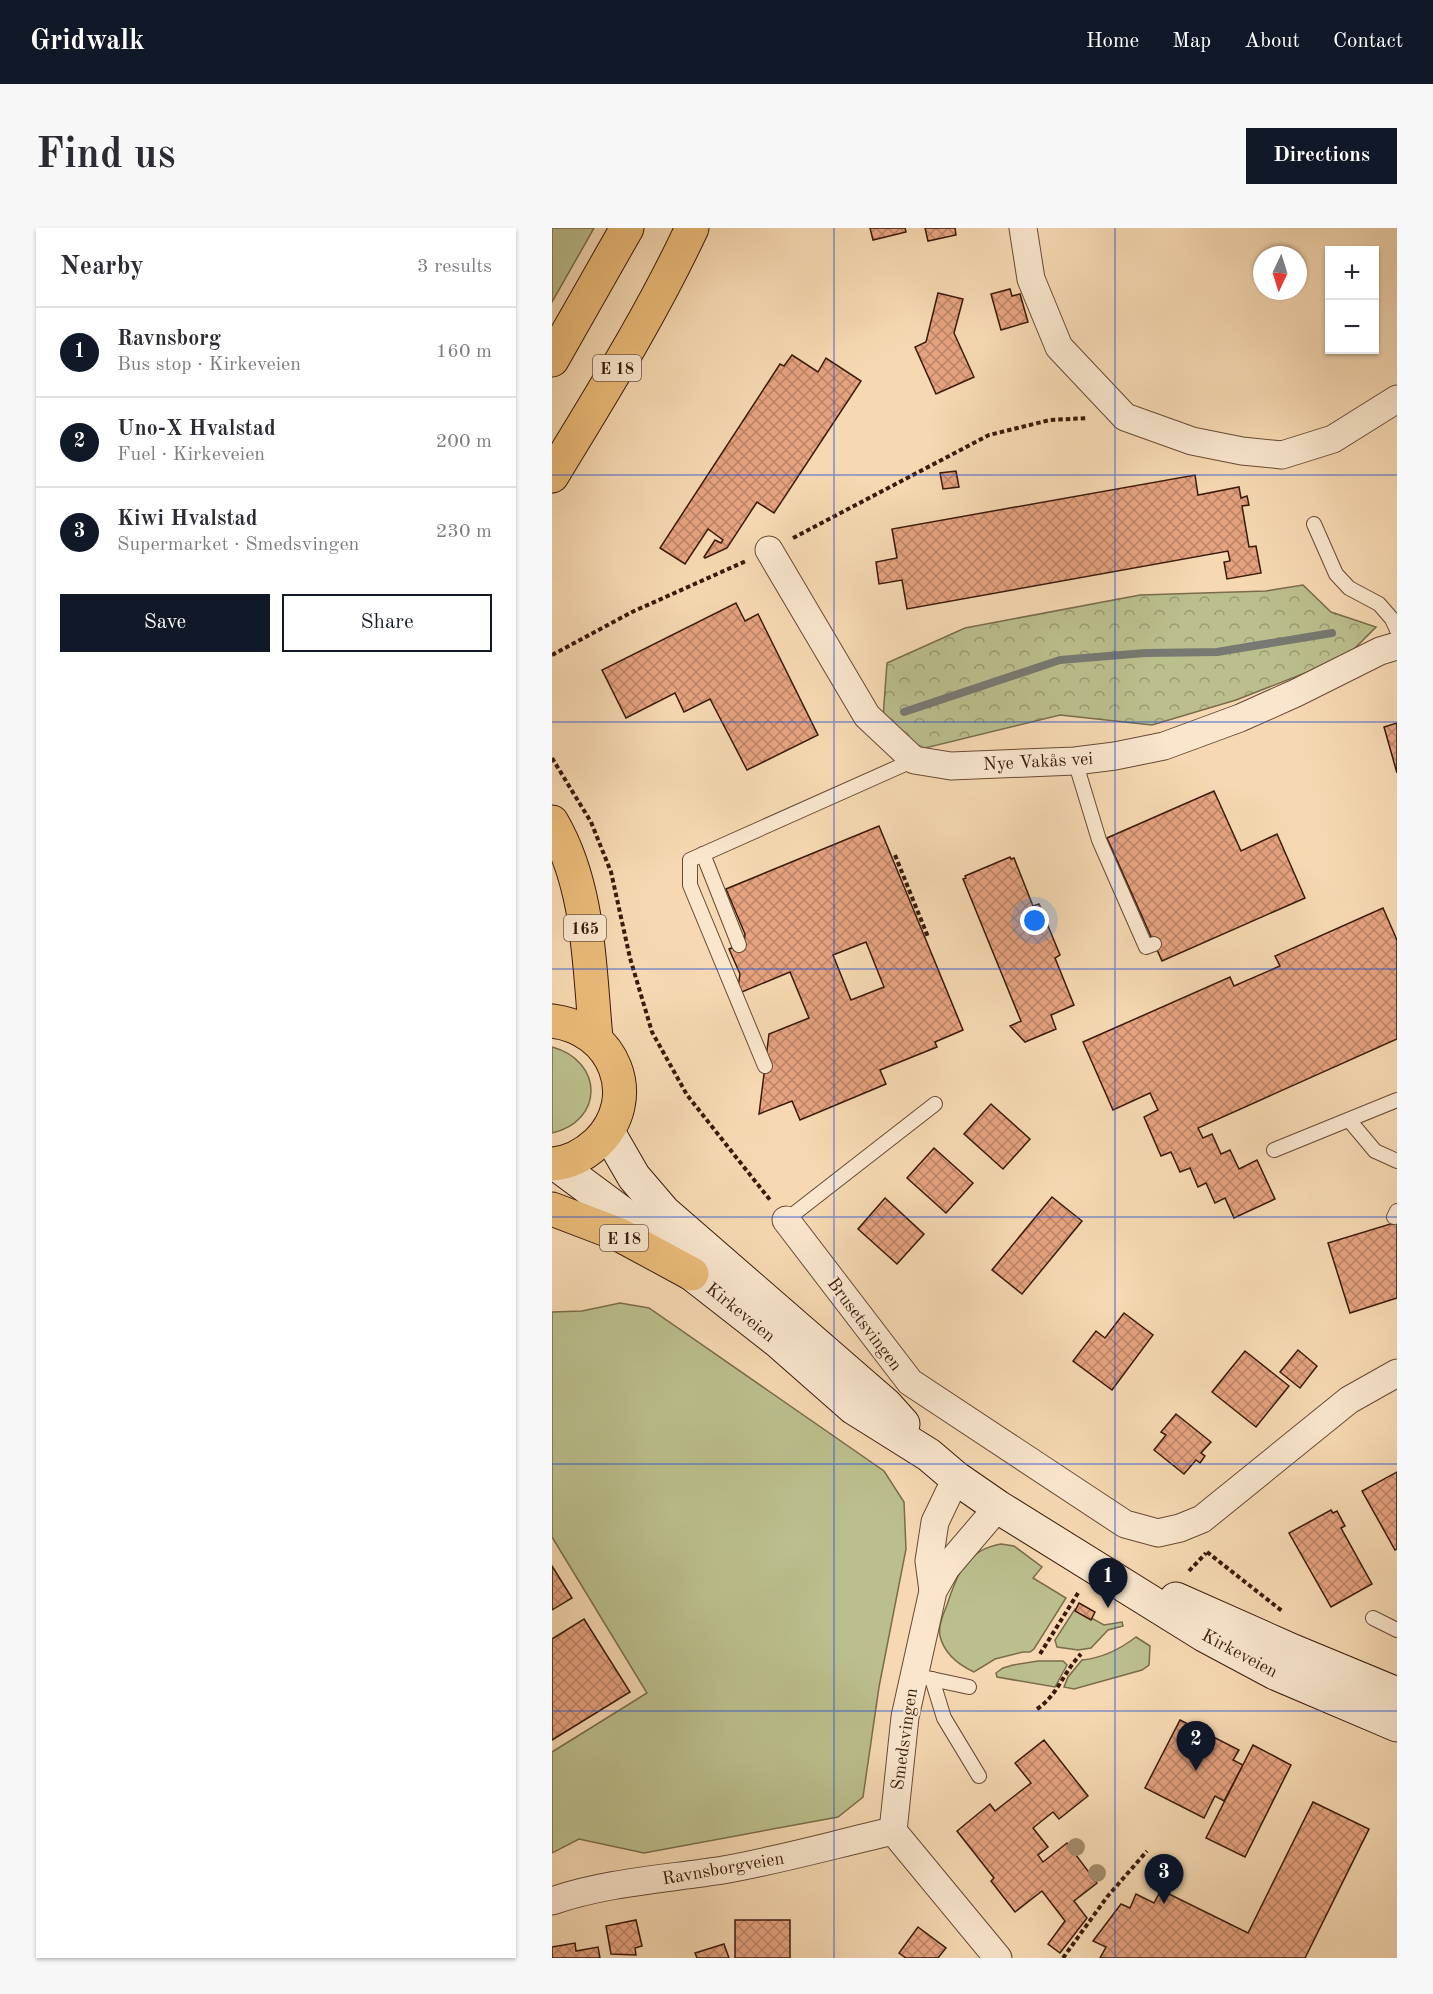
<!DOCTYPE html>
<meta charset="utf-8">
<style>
body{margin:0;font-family:"Old Standard TT",serif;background:#f7f7f7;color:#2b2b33}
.controls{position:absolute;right:18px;top:18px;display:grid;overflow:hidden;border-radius:0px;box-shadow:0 2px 4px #0004}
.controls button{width:54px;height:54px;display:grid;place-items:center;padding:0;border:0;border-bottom:2px solid #e1e1e2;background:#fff;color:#2b2b33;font:30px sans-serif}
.compass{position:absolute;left:701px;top:18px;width:54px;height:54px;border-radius:50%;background:#fff;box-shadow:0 2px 4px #0004;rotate:184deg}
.you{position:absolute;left:483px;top:693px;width:21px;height:21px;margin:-15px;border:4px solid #fff;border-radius:50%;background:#1a73e8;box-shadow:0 0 0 9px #1a73e833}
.badge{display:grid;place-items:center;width:39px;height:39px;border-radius:50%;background:#111827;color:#fff;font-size:20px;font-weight:700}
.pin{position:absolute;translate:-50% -50px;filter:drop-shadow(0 2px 3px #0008)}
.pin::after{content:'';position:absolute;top:32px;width:21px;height:18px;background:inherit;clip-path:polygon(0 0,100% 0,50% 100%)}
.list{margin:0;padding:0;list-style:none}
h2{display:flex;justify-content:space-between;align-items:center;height:78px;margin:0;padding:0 24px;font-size:26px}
h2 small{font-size:20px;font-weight:400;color:#7c7c81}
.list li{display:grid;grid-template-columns:39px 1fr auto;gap:18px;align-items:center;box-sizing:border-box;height:90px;padding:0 24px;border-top:2px solid #e1e1e2}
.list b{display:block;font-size:22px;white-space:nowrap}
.list p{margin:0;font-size:20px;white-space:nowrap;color:#7c7c81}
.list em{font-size:20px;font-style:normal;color:#7c7c81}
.actions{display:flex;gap:12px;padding:18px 24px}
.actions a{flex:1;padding:14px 0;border:2px solid #111827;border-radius:0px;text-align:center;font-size:21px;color:#111827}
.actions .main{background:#111827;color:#fff}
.map{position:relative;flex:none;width:845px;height:1730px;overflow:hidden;border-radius:0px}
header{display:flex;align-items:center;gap:36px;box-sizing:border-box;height:84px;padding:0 30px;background:#111827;color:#fff}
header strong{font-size:28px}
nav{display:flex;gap:33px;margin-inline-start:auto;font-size:21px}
.intro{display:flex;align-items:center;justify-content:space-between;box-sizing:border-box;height:144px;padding:0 36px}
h1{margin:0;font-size:42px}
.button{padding:15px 27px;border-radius:0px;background:#111827;color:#fff;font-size:21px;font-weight:700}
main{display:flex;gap:36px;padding:0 36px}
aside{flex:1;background:#fff;border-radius:0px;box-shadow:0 2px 4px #0004}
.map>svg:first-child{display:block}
</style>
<header>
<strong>Gridwalk</strong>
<nav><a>Home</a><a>Map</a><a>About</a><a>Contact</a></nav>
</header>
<div class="intro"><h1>Find us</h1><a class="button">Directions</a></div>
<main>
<aside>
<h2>Nearby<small>3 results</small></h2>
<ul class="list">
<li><span class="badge">1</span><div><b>Ravnsborg</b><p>Bus stop · Kirkeveien</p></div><em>160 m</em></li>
<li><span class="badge">2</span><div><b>Uno-X Hvalstad</b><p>Fuel · Kirkeveien</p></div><em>200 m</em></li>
<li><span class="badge">3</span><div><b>Kiwi Hvalstad</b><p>Supermarket · Smedsvingen</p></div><em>230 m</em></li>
</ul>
<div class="actions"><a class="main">Save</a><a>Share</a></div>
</aside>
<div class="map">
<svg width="845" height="1730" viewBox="0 0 845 1730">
<defs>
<pattern id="forest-crowns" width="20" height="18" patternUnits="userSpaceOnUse" patternTransform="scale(1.5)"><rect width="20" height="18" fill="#bbbf8d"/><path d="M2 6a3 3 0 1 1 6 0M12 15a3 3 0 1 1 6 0" fill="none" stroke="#999a71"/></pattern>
<pattern id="building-cross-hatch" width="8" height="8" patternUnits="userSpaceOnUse" patternTransform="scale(1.5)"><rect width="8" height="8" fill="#e6a380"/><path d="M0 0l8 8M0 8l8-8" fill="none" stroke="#bb8467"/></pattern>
</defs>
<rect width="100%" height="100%" fill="#f6d9b2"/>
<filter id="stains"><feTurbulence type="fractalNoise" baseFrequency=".00333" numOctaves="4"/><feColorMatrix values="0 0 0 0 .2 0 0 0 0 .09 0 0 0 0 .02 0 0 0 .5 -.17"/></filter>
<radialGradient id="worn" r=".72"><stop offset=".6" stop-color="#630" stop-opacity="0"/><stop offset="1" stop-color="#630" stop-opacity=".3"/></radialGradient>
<!-- green -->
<g fill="#bbbf8d" stroke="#7a6c4c" stroke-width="1.5">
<polygon points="0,0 42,0 0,74"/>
<path d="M0,819C52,833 52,893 0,905Z"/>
<polygon points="68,1075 97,1080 332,1243 352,1274 354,1321 327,1459 311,1569 286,1589 92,1625 27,1611 0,1625 0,1524 95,1465 0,1309 0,1084 30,1083"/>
<path d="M449,1316L462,1318L490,1339L481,1350L514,1370L482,1421L478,1424H471L443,1431L422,1444C407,1437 392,1425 388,1408C386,1398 391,1387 395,1377C405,1346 414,1322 449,1316Z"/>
<polygon points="523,1381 552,1397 570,1394 571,1398 556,1402 539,1420 526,1422 505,1419 503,1412"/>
<path d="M584,1409L598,1418L597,1437L590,1442L522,1461L512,1459L516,1449L530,1432C551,1430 567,1422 584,1409Z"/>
<polygon points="486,1433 511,1433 515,1437 503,1459 445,1449 444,1445 451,1440 461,1437"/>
</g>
<!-- forest -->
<polygon fill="url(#forest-crowns)" stroke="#7a6c4c" stroke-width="1.5" points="751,357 779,384 824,399 794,429 684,472 600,497 508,487 365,522 331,490 335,435 413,400 588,367 714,363"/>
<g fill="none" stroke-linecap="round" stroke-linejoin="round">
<!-- stream -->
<polyline stroke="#777972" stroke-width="8" points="352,484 508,432 593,425 665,424 780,405"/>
</g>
<!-- building -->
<g fill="url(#building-cross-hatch)" stroke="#3a1a0b" stroke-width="1.5" fill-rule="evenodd">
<polygon points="318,0 353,0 354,4 321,12"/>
<polygon points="373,0 403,0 404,7 376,13"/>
<polygon points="458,61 460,68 468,66 476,94 449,102 439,66"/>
<polygon points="386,65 411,71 402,105 422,149 384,166 363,119 374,114"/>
<polygon points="240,127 266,144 274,130 309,153 222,285 205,274 175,320 153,330 152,329 163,312 169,315 171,312 156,301 133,336 108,320 228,136 232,138"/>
<polygon points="404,243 407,259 391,261 388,245"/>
<polygon points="643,247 646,267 687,259 689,270 695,268 697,277 690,278 697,319 704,318 709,345 675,351 672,334 678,333 676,323 355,381 350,352 327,356 324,334 345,330 340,301"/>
<polygon points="184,375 193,393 206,386 266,507 195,542 158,471 132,484 123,465 74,490 50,442"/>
<polygon points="845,495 845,545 832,499"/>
<polygon points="662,563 689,623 725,606 753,670 610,733 555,610"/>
<path d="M327,598L411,802L383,814L385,819L328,842L334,856L248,892L240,873L207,886L217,806L257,790L238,744L185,766L188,746L177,721L192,715L193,706L174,661ZM314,714L332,759L299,772L281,727Z"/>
<polygon points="458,629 459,631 462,630 481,678 487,676 508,727 503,730 522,777 499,787 504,801 473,814 458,798 469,793 411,651 414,650 413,648"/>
<polygon points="831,680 845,712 845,811 646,900 651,910 660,906 669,926 678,922 687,941 705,932 723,971 682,990 673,970 663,975 654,955 646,959 638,940 628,944 619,924 609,928 592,889 606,882 598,865 561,882 531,814 678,749 682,758 728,738 723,728"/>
<polygon points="439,876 478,911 451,941 412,906"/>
<polygon points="382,920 421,955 394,985 355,950"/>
<polygon points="500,969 530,993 470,1066 440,1042"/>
<polygon points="333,970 372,1006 345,1036 306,1001"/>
<polygon points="845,994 845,1070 798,1085 776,1015"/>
<polygon points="572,1085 601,1107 560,1162 521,1133 544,1103 553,1110"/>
<polygon points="746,1122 765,1138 748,1160 728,1144"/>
<polygon points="693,1123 737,1158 704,1199 660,1164"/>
<polygon points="624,1186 659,1214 649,1225 653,1228 648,1235 644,1232 632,1246 602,1222 614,1207 609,1204"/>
<polygon points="845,1244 845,1321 843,1322 810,1263"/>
<polygon points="779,1282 781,1285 785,1283 793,1298 789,1300 820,1356 779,1379 737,1305"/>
<polygon points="0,1338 20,1370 0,1382"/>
<polygon points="527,1375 543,1384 539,1392 523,1383"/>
<polygon points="32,1391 78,1464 0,1512 0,1411"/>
<polygon points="628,1492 687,1522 681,1532 691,1537 672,1573 663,1568 652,1590 593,1560"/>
<polygon points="492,1512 536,1568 507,1591 501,1584 481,1600 496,1619 486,1627 491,1634 515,1615 545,1655 522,1673 535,1690 508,1725 496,1716 513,1693 490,1663 463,1684 439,1653 442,1650 405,1603 438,1576 443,1583 479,1555 463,1535"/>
<polygon points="701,1517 739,1537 693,1629 654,1610"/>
<polygon points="761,1574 817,1601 753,1730 548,1730 554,1719 541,1713 569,1676 578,1680 584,1666 602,1675 609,1662 696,1705"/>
<polygon points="84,1692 90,1718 83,1720 84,1727 59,1726 54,1698"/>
<rect x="183" y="1692" width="55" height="38"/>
<polygon points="366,1699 394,1720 386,1730 354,1730 347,1725"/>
<polygon points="23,1715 24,1723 46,1719 48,1730 0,1730 0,1719"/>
<polygon points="172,1716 177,1730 145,1730 143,1725"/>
</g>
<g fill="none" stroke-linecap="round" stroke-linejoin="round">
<!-- service casing -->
<g stroke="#694a35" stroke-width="16">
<g id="service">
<polyline points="762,296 784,346 797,360 827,376 840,391 845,402"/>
<polyline points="523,533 547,612 594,719 602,716"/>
<polyline points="151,626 187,717"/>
<polyline points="213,838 138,657 138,632 362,532"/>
<polyline points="797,892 823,923 845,933"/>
<polyline points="722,922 845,872"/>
<polyline points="842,989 845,983"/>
<polyline points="234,992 383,876"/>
<polyline points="821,1390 845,1402"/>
<polyline points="375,1450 417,1459"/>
<polyline points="380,1451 392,1490 427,1548"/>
</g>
</g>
<!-- minor casing -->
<g stroke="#694a35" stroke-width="29">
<g id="minor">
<polyline points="471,0 479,51 507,119 573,189 640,213 690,223 730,227 781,211 845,171"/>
<polyline points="217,322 315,488 362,532 399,538 523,533 563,528 612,518 688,490 744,465 828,423 845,418"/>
<polyline points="234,992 358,1154 573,1296 606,1305 628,1300 650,1291 797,1172 845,1145"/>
<polyline points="446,1279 394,1340 381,1363 353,1489 341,1603 446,1730"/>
<polyline points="381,1363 377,1333 383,1294 404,1250"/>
<path d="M0,1673C55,1654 114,1651 171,1642C228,1632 284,1616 341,1603"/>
</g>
</g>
<!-- secondary casing -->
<g stroke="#3a1a0b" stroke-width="35">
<g id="secondary">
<polyline points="56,904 82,949 112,984 334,1177 351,1196"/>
<polyline points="4,936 74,988 140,1046 227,1114 302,1180 377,1227 404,1250 446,1279 652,1407 723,1445 845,1497"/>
<polyline points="624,1371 741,1423 845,1466"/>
</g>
</g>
<!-- primary casing -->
<g stroke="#3a1a0b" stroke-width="35">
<g id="primary">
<path d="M0,594C38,659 37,738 44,810"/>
<path d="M0,793C62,800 91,870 45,915C33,926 17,935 0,936"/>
</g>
</g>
<!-- motorway casing -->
<g stroke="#3a1a0b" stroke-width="35">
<g id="motorway">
<polyline points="0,132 75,0"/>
<path d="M0,248C49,167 100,86 140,0"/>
<polyline points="0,981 68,1007 140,1046"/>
</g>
</g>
<!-- path -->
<g stroke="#3a1a0b" stroke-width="4" stroke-dasharray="4.5 3" stroke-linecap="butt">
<polyline points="241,310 437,207 498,192 536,190"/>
<polyline points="0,427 80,384 194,333"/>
<polyline points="0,530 39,594 59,644 78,730 100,804 135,867 218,972"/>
<polyline points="343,627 376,709"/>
<polyline points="655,1324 730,1383"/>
<polyline points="637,1343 654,1325"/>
<polyline points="488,1426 526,1365"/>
<path d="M485,1481C506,1467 512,1443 529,1426"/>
<polyline points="511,1730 555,1669 595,1623"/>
</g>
<!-- service -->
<use href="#service" stroke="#f9e6cd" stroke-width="14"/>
<!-- minor -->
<use href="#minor" stroke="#f9e6cd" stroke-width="27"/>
<!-- secondary -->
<use href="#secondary" stroke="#f9e6cd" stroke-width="33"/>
<!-- primary -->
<use href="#primary" stroke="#ebbc79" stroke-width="33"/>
<!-- motorway -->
<use href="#motorway" stroke="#ebbc79" stroke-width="33"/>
</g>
<!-- trees -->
<g fill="#a48b6c">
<circle cx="524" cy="1619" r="9"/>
<circle cx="545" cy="1645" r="9"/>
</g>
<!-- grid -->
<path fill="none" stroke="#1d4ed8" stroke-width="1.5" stroke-opacity="0.55" d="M282,0V1730M563,0V1730M0,247H845M0,494H845M0,741H845M0,989H845M0,1236H845M0,1483H845"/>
<g text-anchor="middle" stroke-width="4.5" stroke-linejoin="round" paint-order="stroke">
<!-- shield labels -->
<g fill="#f9e6cd" stroke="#735745" stroke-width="1.5">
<rect x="41" y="127" width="48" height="26" rx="4.5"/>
<rect x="12" y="687" width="42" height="26" rx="4.5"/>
<rect x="48" y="997" width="48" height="26" rx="4.5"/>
</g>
<g font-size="16" font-weight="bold" fill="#3a1a0b">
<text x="65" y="146">E 18</text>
<text x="33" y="706">165</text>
<text x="72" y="1016">E 18</text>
</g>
<!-- street labels -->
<g font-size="18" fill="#3a1a0b" stroke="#f9e6cd">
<text transform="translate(486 533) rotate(-3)" y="6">Nye Vakås vei</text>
<text transform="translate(189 1084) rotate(39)" y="6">Kirkeveien</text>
<text transform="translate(313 1096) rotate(53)" y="6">Brusetsvingen</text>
<text transform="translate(688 1425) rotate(28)" y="6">Kirkeveien</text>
<text transform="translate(352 1511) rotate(-82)" y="6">Smedsvingen</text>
<text transform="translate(171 1640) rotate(-10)" y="6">Ravnsborgveien</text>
</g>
</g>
<rect width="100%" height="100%" filter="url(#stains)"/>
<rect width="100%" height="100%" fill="url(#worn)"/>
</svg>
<div class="controls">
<button>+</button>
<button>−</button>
</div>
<svg class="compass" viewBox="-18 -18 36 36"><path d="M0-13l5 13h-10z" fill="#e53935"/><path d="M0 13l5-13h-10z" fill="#7c7c81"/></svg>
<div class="you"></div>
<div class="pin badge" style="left:556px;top:1380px">1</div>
<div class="pin badge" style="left:644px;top:1543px">2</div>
<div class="pin badge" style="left:612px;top:1676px">3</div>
</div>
</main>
